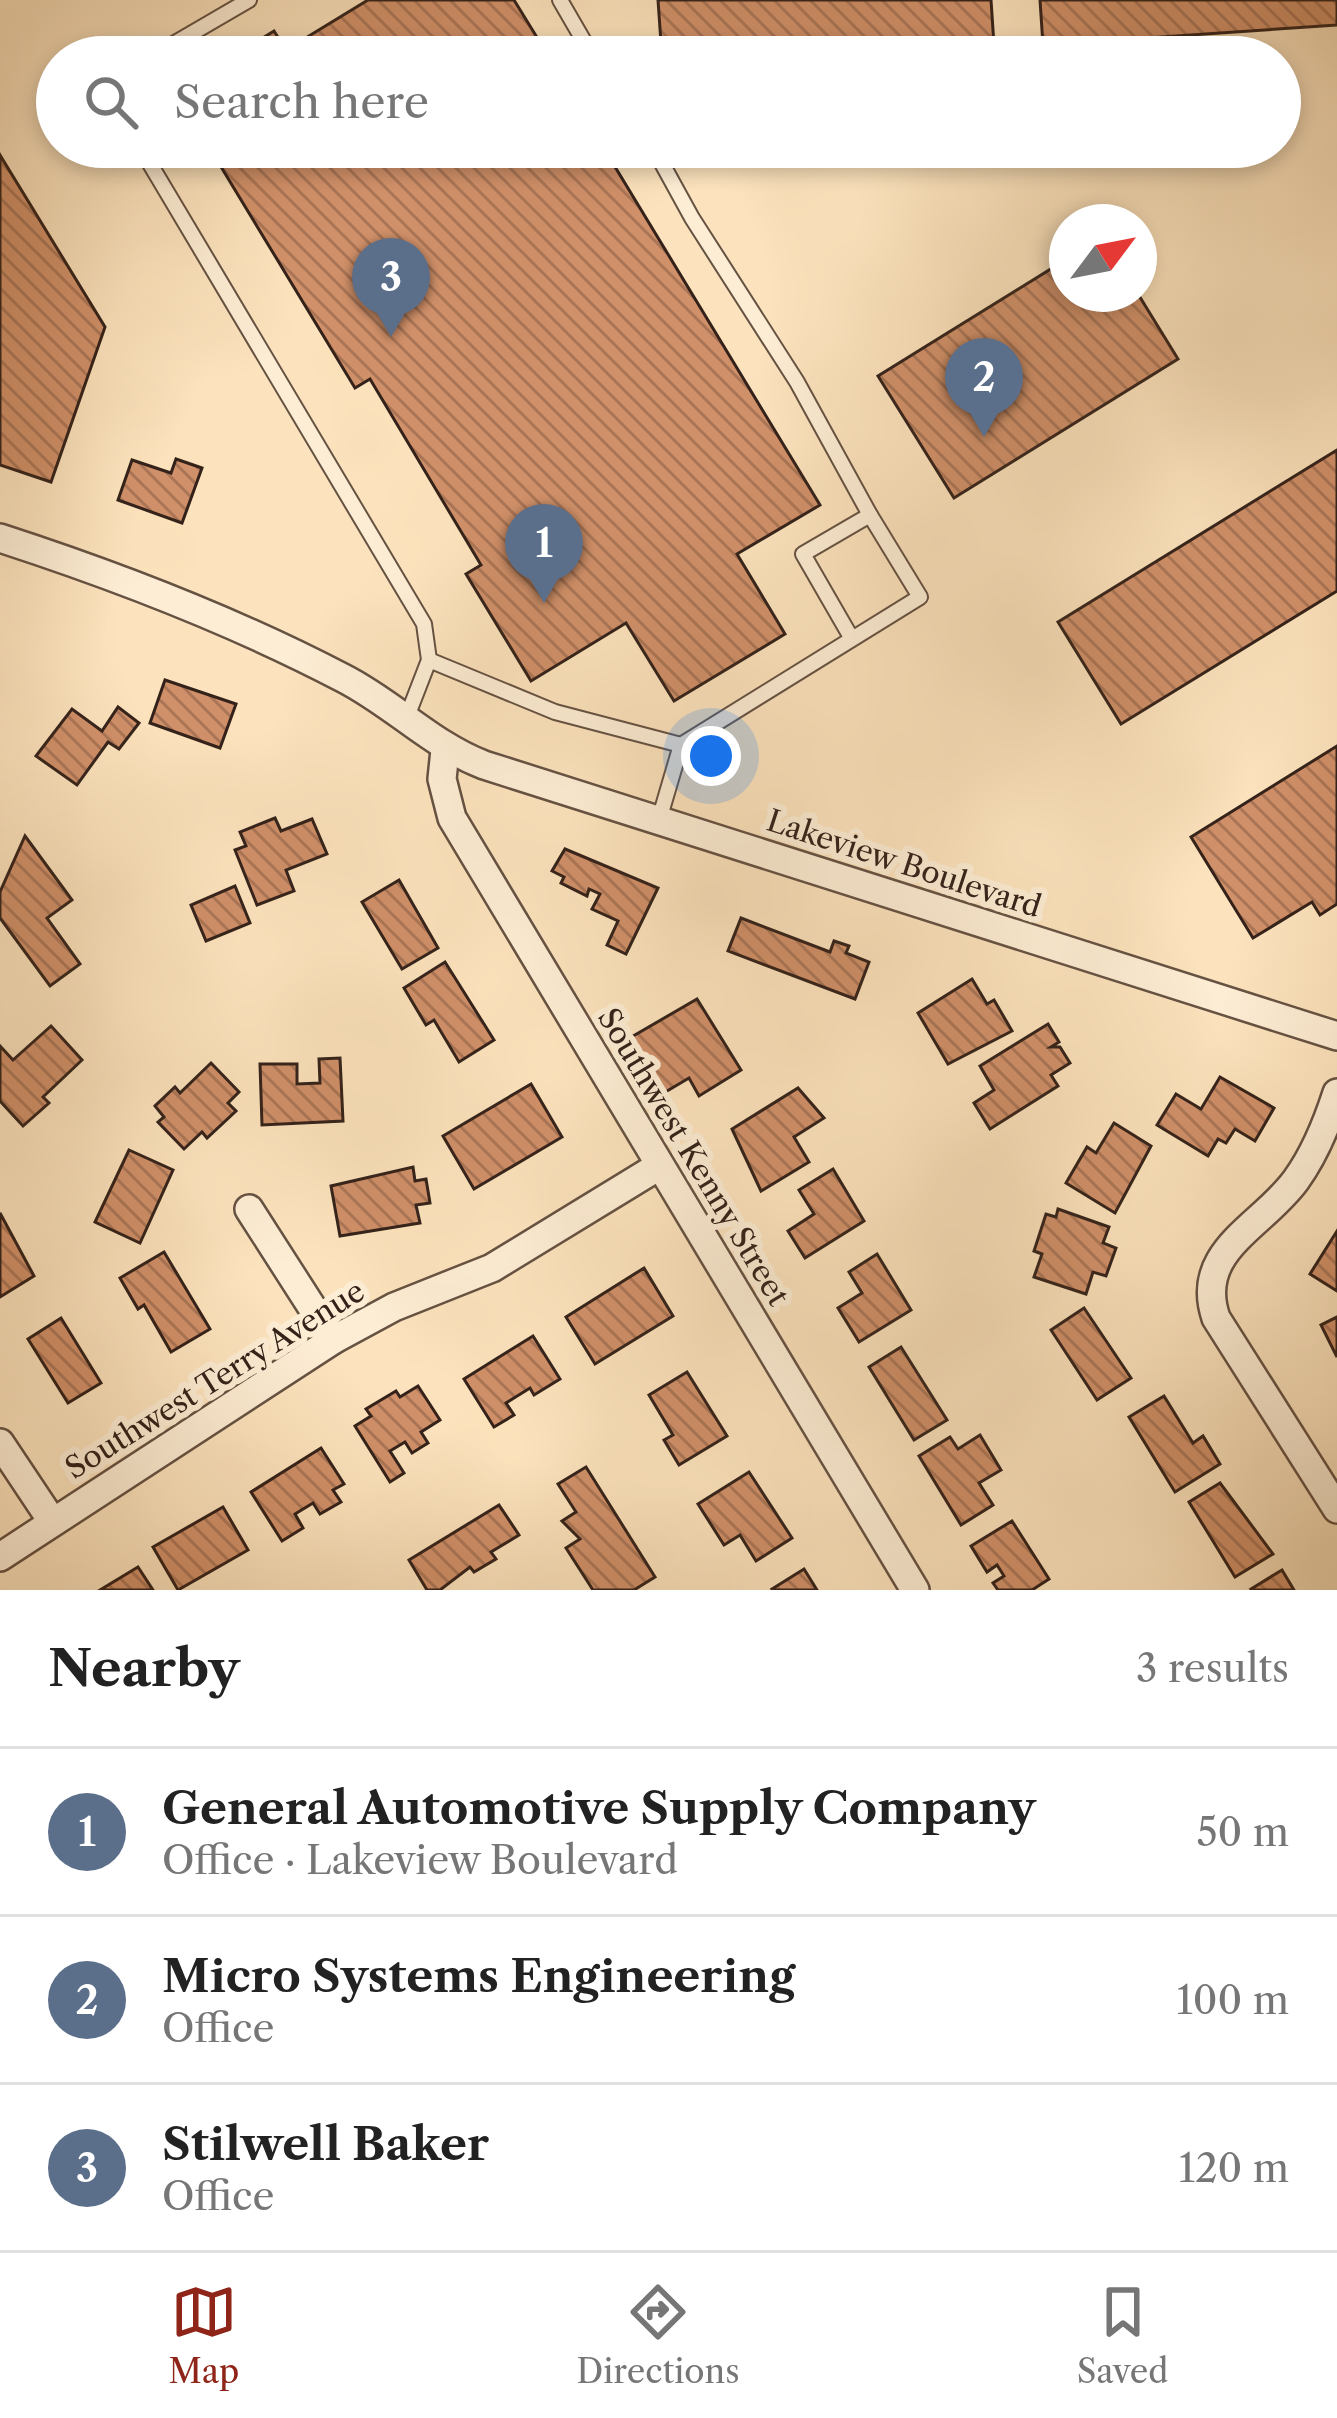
<!DOCTYPE html>
<meta charset="utf-8">
<style>
body{margin:0;font-family:"Libre Caslon Text",serif;background:#f2f2f2;color:#222}
.compass{position:absolute;left:1049px;top:204px;width:108px;height:108px;border-radius:50%;background:#fff;box-shadow:0 6px 18px #0003;rotate:58deg}
.you{position:absolute;left:711px;top:756px;width:42px;height:42px;margin:-30px;border:9px solid #fff;border-radius:50%;background:#1a73e8;box-shadow:0 0 0 18px #1a73e833}
.badge{display:grid;place-items:center;width:78px;height:78px;border-radius:50%;background:#8f2418;color:#fff;font-size:39px;font-weight:700}
.pin{position:absolute;translate:-50% -99px;filter:drop-shadow(0 3px 6px #0008)}
.pin::after{content:'';position:absolute;top:63px;width:42px;height:36px;background:inherit;clip-path:polygon(0 0,100% 0,50% 100%)}
.list{margin:0;padding:0;list-style:none}
h2{display:flex;justify-content:space-between;align-items:center;height:156px;margin:0;padding:0 48px;font-size:51px}
h2 small{font-size:39px;font-weight:400;color:#767676}
.list li{display:grid;grid-template-columns:78px 1fr auto;gap:36px;align-items:center;box-sizing:border-box;height:168px;padding:0 48px;border-top:3px solid #e0e0e0}
.list b{display:block;font-size:45px;white-space:nowrap}
.list p{margin:0;font-size:39px;white-space:nowrap;color:#767676}
.list em{font-size:39px;font-style:normal;color:#767676}
.icon{flex:none;width:66px;height:66px;fill:none;stroke:currentColor;stroke-width:2;stroke-linecap:round;stroke-linejoin:round}
.map{position:relative;flex:none;width:1337px;height:1590px;overflow:hidden}
.search{position:absolute;background:#fff;box-shadow:0 6px 18px #0003;left:36px;right:36px;top:36px;height:132px;display:flex;align-items:center;gap:30px;box-sizing:border-box;padding:0 42px;border-radius:66px;color:#767676;font-size:45px}
.sheet{height:660px;background:#fff}
nav{display:flex;justify-content:space-around;align-items:center;box-sizing:border-box;height:168px;border-top:3px solid #e0e0e0;background:#fff;font-size:33px;color:#767676}
nav a{display:grid;justify-items:center;gap:6px}
nav .on{color:#8f2418}
.map>svg:first-child{display:block}
</style>
<div class="map">
<svg width="1337" height="1590" viewBox="0 0 1337 1590">
<defs>
<pattern id="building-back-hatch" width="6" height="6" patternUnits="userSpaceOnUse" patternTransform="scale(3)"><rect width="6" height="6" fill="#d09069"/><path d="M-1 5l2 2M0 0l6 6M5-1l2 2" fill="none" stroke="#aa7556"/></pattern>
</defs>
<rect width="100%" height="100%" fill="#fce3bd"/>
<filter id="stains"><feTurbulence type="fractalNoise" baseFrequency=".00167" numOctaves="4"/><feColorMatrix values="0 0 0 0 .2 0 0 0 0 .09 0 0 0 0 .02 0 0 0 .5 -.17"/></filter>
<radialGradient id="worn" r=".72"><stop offset=".6" stop-color="#630" stop-opacity="0"/><stop offset="1" stop-color="#630" stop-opacity=".3"/></radialGradient>
<!-- building -->
<g fill="url(#building-back-hatch)" stroke="#34221a" stroke-width="3">
<polygon points="368,0 514,0 549,57 265,57 256,42 274,31 286,50"/>
<polygon points="658,0 991,0 994,45 812,57 662,57"/>
<polygon points="1040,0 1337,0 1337,25 1043,45"/>
<polygon points="209,147 603,147 820,505 737,554 785,634 674,701 626,623 531,681 466,574 481,565 370,379 355,388"/>
<polygon points="0,155 105,327 51,482 0,465"/>
<polygon points="1067,259 1067,294 1138,294 1178,359 954,498 878,376"/>
<polygon points="1337,450 1337,591 1121,724 1058,622"/>
<polygon points="176,459 202,468 182,523 118,500 132,460 171,473"/>
<polygon points="165,680 236,704 220,748 150,723"/>
<polygon points="118,707 139,723 119,749 108,742 77,785 36,756 72,709 102,731"/>
<polygon points="1337,746 1337,904 1320,915 1312,902 1253,938 1191,837"/>
<polygon points="275,818 281,831 312,819 327,854 286,870 294,891 257,905 235,850 246,846 240,832"/>
<polygon points="25,836 72,900 47,918 80,964 50,986 0,918 0,892"/>
<polygon points="565,849 658,888 626,954 607,945 618,921 592,909 600,894 589,889 587,896 561,883 564,877 552,871"/>
<polygon points="399,880 438,948 402,969 362,902"/>
<polygon points="235,886 250,923 206,941 191,905"/>
<polygon points="741,918 830,952 834,941 849,946 846,953 869,962 855,999 728,951"/>
<polygon points="445,962 494,1040 459,1062 434,1020 426,1025 404,988"/>
<polygon points="972,979 987,1004 994,1000 1012,1031 948,1064 918,1013"/>
<polygon points="697,999 741,1070 699,1096 689,1078 662,1094 628,1039"/>
<polygon points="1048,1024 1059,1042 1051,1047 1060,1047 1070,1063 1051,1075 1058,1086 990,1129 974,1103 994,1090 980,1066"/>
<polygon points="51,1026 82,1060 43,1097 49,1103 23,1126 0,1101 0,1046 13,1060"/>
<polygon points="340,1058 343,1121 262,1125 260,1064 297,1064 297,1084 320,1083 319,1059"/>
<polygon points="211,1063 239,1092 228,1103 236,1111 207,1138 202,1132 184,1149 158,1122 164,1117 155,1106 175,1087 180,1093"/>
<polygon points="1220,1077 1274,1108 1255,1141 1235,1129 1226,1143 1218,1139 1208,1156 1157,1125 1176,1094 1201,1109"/>
<polygon points="531,1084 562,1137 474,1189 443,1136"/>
<polygon points="798,1088 824,1118 794,1137 809,1162 761,1191 732,1129"/>
<polygon points="1114,1123 1151,1146 1115,1213 1066,1183 1087,1147 1096,1153"/>
<polygon points="129,1150 173,1170 140,1243 95,1222"/>
<polygon points="413,1167 415,1181 426,1179 430,1203 416,1205 420,1223 340,1236 331,1186"/>
<polygon points="833,1169 864,1221 805,1258 788,1231 814,1214 799,1190"/>
<polygon points="1058,1209 1109,1227 1103,1243 1116,1248 1106,1276 1093,1272 1086,1294 1034,1277 1042,1254 1034,1251 1046,1214 1056,1217"/>
<polygon points="0,1213 34,1276 0,1297"/>
<polygon points="1337,1231 1337,1291 1310,1274"/>
<polygon points="164,1252 210,1329 171,1352 144,1305 138,1309 120,1278"/>
<polygon points="877,1254 911,1310 859,1342 838,1308 862,1293 849,1272"/>
<polygon points="644,1268 673,1316 595,1364 566,1317"/>
<polygon points="1084,1308 1131,1378 1097,1400 1051,1330"/>
<polygon points="1337,1317 1337,1357 1321,1325"/>
<polygon points="61,1318 101,1383 68,1403 28,1339"/>
<polygon points="533,1336 560,1379 534,1395 530,1388 506,1403 514,1415 494,1427 464,1379"/>
<polygon points="901,1347 947,1420 914,1440 869,1367"/>
<polygon points="687,1372 727,1436 679,1465 664,1440 673,1435 649,1395"/>
<polygon points="418,1386 440,1420 421,1432 428,1443 412,1453 405,1442 390,1451 404,1473 390,1482 355,1426 371,1416 366,1409 396,1391 400,1397"/>
<polygon points="1164,1396 1193,1443 1203,1436 1220,1464 1175,1492 1129,1417"/>
<polygon points="980,1435 1001,1470 979,1483 993,1505 961,1525 919,1456 950,1437 958,1449"/>
<polygon points="321,1448 344,1484 333,1490 341,1502 320,1514 313,1503 295,1514 303,1528 282,1541 251,1492"/>
<polygon points="586,1467 655,1577 634,1590 593,1590 566,1548 580,1539 562,1521 576,1512 558,1484"/>
<polygon points="749,1472 792,1538 756,1561 740,1535 724,1545 698,1504"/>
<polygon points="1220,1483 1273,1554 1235,1577 1189,1502"/>
<polygon points="499,1505 519,1535 491,1552 496,1559 474,1572 470,1567 440,1590 427,1590 409,1560"/>
<polygon points="223,1507 248,1550 178,1590 153,1547"/>
<polygon points="1012,1521 1049,1579 1032,1590 998,1590 993,1583 1004,1576 997,1565 987,1572 971,1546"/>
<polygon points="138,1567 153,1590 100,1590"/>
<polygon points="804,1569 817,1590 773,1590 772,1589"/>
<polygon points="1282,1570 1294,1590 1252,1590 1251,1589"/>
</g>
<g fill="none" stroke-linecap="round" stroke-linejoin="round">
<!-- service casing -->
<g stroke="#665243" stroke-width="18">
<g id="service">
<polyline points="560,0 593,57"/>
<polyline points="151,57 249,0"/>
<polyline points="140,147 424,624 429,660 405,722"/>
<polyline points="653,147 692,218 797,382 870,515"/>
<polyline points="429,660 555,712 681,745"/>
<polyline points="659,820 681,745 920,597 870,515 803,554 852,639"/>
</g>
</g>
<!-- minor casing -->
<g stroke="#665243" stroke-width="32">
<g id="minor">
<path d="M0,538C117,576 234,621 343,678C394,704 430,744 484,765L1337,1036"/>
<polyline points="445,750 442,779 452,818 915,1590"/>
<path d="M1337,1093C1327,1124 1315,1154 1296,1180C1262,1227 1193,1251 1216,1318L1337,1509"/>
<polyline points="249,1209 333,1340"/>
<polyline points="0,1443 52,1521"/>
<polyline points="0,1557 333,1340 394,1307 492,1268 659,1166"/>
</g>
</g>
<!-- service -->
<use href="#service" stroke="#fdedd4" stroke-width="14"/>
<!-- minor -->
<use href="#minor" stroke="#fdedd4" stroke-width="27"/>
</g>
<g text-anchor="middle" stroke-width="12" stroke-linejoin="round" paint-order="stroke">
<!-- street labels -->
<g font-size="30" fill="#34221a" stroke="#fdedd4">
<text transform="translate(904 864) rotate(18)" y="10">Lakeview Boulevard</text>
<text transform="translate(693 1157) rotate(59)" y="10">Southwest Kenny Street</text>
<text transform="translate(215 1380) rotate(-32)" y="10">Southwest Terry Avenue</text>
</g>
</g>
<rect width="100%" height="100%" filter="url(#stains)"/>
<rect width="100%" height="100%" fill="url(#worn)"/>
</svg>
<svg class="compass" viewBox="-18 -18 36 36"><path d="M0-13l5 13h-10z" fill="#e53935"/><path d="M0 13l5-13h-10z" fill="#767676"/></svg>
<div class="you"></div>
<div class="pin badge" style="left:544px;top:603px;background:#5c6f8a">1</div>
<div class="pin badge" style="left:984px;top:437px;background:#5c6f8a">2</div>
<div class="pin badge" style="left:391px;top:337px;background:#5c6f8a">3</div>
<div class="search"><svg class="icon" aria-label="search" viewBox="0 0 24 24"><circle cx="10" cy="10" r="6"/><path d="M15 15l6 6"/></svg>Search here</div>
</div>
<section class="sheet">
<h2>Nearby<small>3 results</small></h2>
<ul class="list">
<li><span class="badge" style="background:#5c6f8a">1</span><div><b>General Automotive Supply Company</b><p>Office · Lakeview Boulevard</p></div><em>50 m</em></li>
<li><span class="badge" style="background:#5c6f8a">2</span><div><b>Micro Systems Engineering</b><p>Office</p></div><em>100 m</em></li>
<li><span class="badge" style="background:#5c6f8a">3</span><div><b>Stilwell Baker</b><p>Office</p></div><em>120 m</em></li>
</ul>
</section>
<nav>
<a class="on"><svg class="icon" aria-label="map" viewBox="0 0 24 24"><path d="M3 6l6-2 6 2 6-2v14l-6 2-6-2-6 2zM9 4v14M15 6v14"/></svg>Map</a>
<a><svg class="icon" aria-label="directions" viewBox="0 0 24 24"><path d="M12 3l9 9-9 9-9-9zM9 14v-3h6M13 9l2 2-2 2"/></svg>Directions</a>
<a><svg class="icon" aria-label="saved" viewBox="0 0 24 24"><path d="M7 4h10v16l-5-4-5 4z"/></svg>Saved</a>
</nav>
